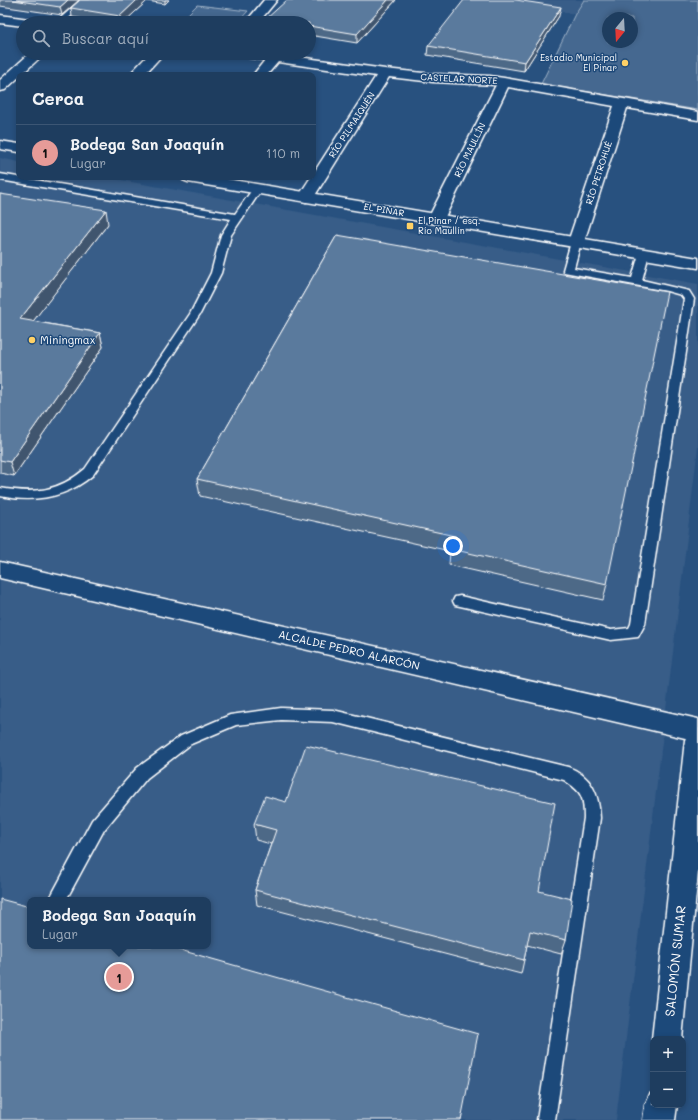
<!DOCTYPE html>
<html lang="es">
<meta charset="utf-8">
<style>
body{margin:0;font-family:Mali,sans-serif;background:#2b4868;color:#f1f3f6}
.controls{position:absolute;right:12px;bottom:12px;display:grid;overflow:hidden;border-radius:8px;box-shadow:0 2px 6px #0003}
.controls button{width:36px;height:36px;display:grid;place-items:center;padding:0;border:0;border-bottom:1px solid #3c5674;background:#1e3d5f;color:#f1f3f6;font:20px sans-serif}
.compass{position:absolute;left:602px;top:12px;width:36px;height:36px;border-radius:50%;background:#1e3d5f;box-shadow:0 2px 6px #0003;rotate:198deg}
.you{position:absolute;left:453px;top:546px;width:14px;height:14px;margin:-10px;border:3px solid #fff;border-radius:50%;background:#1a73e8;box-shadow:0 0 0 6px #1a73e833}
.badge{display:grid;place-items:center;width:26px;height:26px;border-radius:50%;background:#e69b98;color:#111;font-size:13px;font-weight:700}
.pin{position:absolute;translate:-50% -50%;border:2px solid #fff;box-shadow:0 1px 4px #0006}
.popup{position:absolute;left:27px;top:897px;width:184px;height:52px;box-sizing:border-box;display:grid;place-content:center;border-radius:8px;background:#1e3d5f;filter:drop-shadow(0 1px 3px #0005);font-size:13px;white-space:nowrap;color:#a1aebd}
.popup b{font-size:15px;color:#f1f3f6}
.popup::after{content:'';position:absolute;left:50%;top:100%;margin-left:-8px;border:8px solid transparent;border-top-color:#1e3d5f}
.list{margin:0;padding:0;list-style:none}
h2{display:flex;justify-content:space-between;align-items:center;height:52px;margin:0;padding:0 16px;font-size:17px}
h2 small{font-size:13px;font-weight:400;color:#a1aebd}
.list li{display:grid;grid-template-columns:26px 1fr auto;gap:12px;align-items:center;box-sizing:border-box;height:56px;padding:0 16px;border-top:1px solid #3c5674}
.list b{display:block;font-size:15px;white-space:nowrap}
.list p{margin:0;font-size:13px;white-space:nowrap;color:#a1aebd}
.list em{font-size:13px;font-style:normal;color:#a1aebd}
.icon{flex:none;width:22px;height:22px;fill:none;stroke:currentColor;stroke-width:2;stroke-linecap:round;stroke-linejoin:round}
.map{position:relative;flex:none;width:698px;height:1120px;overflow:hidden}
.search{position:absolute;background:#1e3d5f;box-shadow:0 2px 6px #0003;left:16px;top:16px;width:300px;height:44px;display:flex;align-items:center;gap:10px;box-sizing:border-box;padding:0 14px;border-radius:22px;color:#a1aebd;font-size:15px}
.panel{position:absolute;background:#1e3d5f;box-shadow:0 2px 6px #0003;left:16px;top:72px;width:300px;height:108px;border-radius:8px}
.map>svg:first-child{display:block}
</style>
<div class="map">
<svg width="698" height="1120" viewBox="0 0 698 1120">
<rect width="100%" height="100%" fill="#28517f"/>
<filter id="ink" filterUnits="userSpaceOnUse"><feTurbulence type="fractalNoise" baseFrequency=".025" numOctaves="2"/><feDisplacementMap in="SourceGraphic" scale="8" xChannelSelector="R" yChannelSelector="G"/><feConvolveMatrix kernelMatrix="1 2 1 2 8 2 1 2 1" color-interpolation-filters="sRGB"/></filter>
<g filter="url(#ink)">
<!-- built -->
<g fill="#375d88" fill-rule="evenodd">
<polygon points="484,0 584,0 575,14"/>
<path d="M0,158L19,162V177H104L698,284V447L616,1120H0ZM30,900H208V946H30Z"/>
</g>
<!-- green -->
<g fill="#446890" stroke="#a2b4c8" fill-rule="evenodd">
<path d="M584,0H698V110L541,84L575,14ZM608,18H632V42H608Z"/>
<polygon points="197,5 248,11 237,23 179,23"/>
</g>
<g fill="none" stroke-linecap="round" stroke-linejoin="round">
<!-- service casing -->
<g stroke="#fff" stroke-width="3">
<g id="service">
<polygon points="81,0 89,0 63,23 55,23"/>
<path d="M0,174L235,214L254,187H260L262,189L231,235L221,273L200,314L93,475C66,498 35,503 0,496V488C34,494 58,492 85,469L190,314L211,273L221,235L231,219L0,180Z"/>
<polygon points="576,239 581,242 574,268 632,278 639,254 641,252 647,252 649,254 642,280 689,291 694,299 645,624 638,637 611,640 460,606 455,605 453,601 455,597 460,596 611,630 629,628 631,624 684,299 681,295 667,291 564,272 563,270 571,242"/>
<path d="M281,708L333,710L568,767C592,776 599,794 600,818L555,1120H537L584,818C584,796 582,792 564,780L333,722L281,720L236,725L191,744L147,778L104,830L66,900H49L92,820L137,768L181,736L230,715Z"/>
</g>
</g>
<!-- minor casing -->
<g stroke="#fff" stroke-width="3">
<g id="minor">
<polygon points="264,0 277,0 258,23 245,23"/>
<polygon points="0,15 29,19 33,20 35,23 23,23 23,26 0,23"/>
<polygon points="30,53 45,53 21,75 19,75 19,77 5,90 0,91 0,80"/>
<polygon points="150,53 164,53 144,75 129,75"/>
<polygon points="235,53 270,53 385,69 433,74 490,76 504,78 698,112 698,120 627,108 584,242 582,245 576,247 570,245 568,242 614,106 508,87 444,219 442,222 436,224 430,222 428,219 496,85 433,82 389,77 314,197 312,200 306,202 300,200 298,197 311,177 313,177 313,174 376,76 278,62 267,75 253,75 265,60 237,56"/>
<polygon points="698,729 698,872 682,1039 653,1039 653,1042 652,1039 685,740 689,732"/>
<polygon points="653,1093 653,1105 677,1105 675,1120 643,1120 645,1105 650,1094"/>
</g>
</g>
<!-- tertiary casing -->
<g stroke="#fff" stroke-width="3">
<g id="tertiary">
<polygon points="0,141 19,144 19,152 0,149"/>
<polygon points="180,177 215,177 698,258 698,268 188,182 183,180"/>
<polygon points="0,562 698,719 698,741 0,578"/>
</g>
</g>
<!-- service -->
<use href="#service" fill="#1f4a7a" fill-rule="evenodd"/>
<!-- minor -->
<use href="#minor" fill="#1f4a7a" fill-rule="evenodd"/>
<!-- tertiary -->
<use href="#tertiary" fill="#1f4a7a" fill-rule="evenodd"/>
</g>
<!-- wall -->
<g fill="#4d6987" stroke="#fff">
<polygon points="0,0 79,0 62,15 0,6"/>
<polygon points="80,0 169,0 165,4 147,1 123,23 110,23 72,17 71,8"/>
<polygon points="396,0 357,43 309,35 309,23 267,23 266,19"/>
<polygon points="559,16 524,71 427,55 428,46"/>
<polygon points="0,194 108,224 33,321 100,333 103,347 14,476 0,473"/>
<polygon points="337,235 607,584 603,600 449,565 450,551 200,496 197,479"/>
<polygon points="254,824 539,891 566,940 561,954 527,945 524,960 521,974 257,905 255,890 271,844 256,840"/>
</g>
<!-- shaded-wall -->
<g fill="#3f556e" stroke="#fff">
<polygon points="68,0 79,0 62,15 60,7"/>
<polygon points="137,0 146,0 147,1 123,23 121,23 120,16"/>
<polygon points="165,0 169,0 165,4"/>
<polygon points="388,0 396,0 357,43 357,34"/>
<polygon points="561,7 559,16 524,71 525,62"/>
<polygon points="106,210 108,224 24,333 20,319"/>
<polygon points="100,333 103,347 14,476 10,462"/>
</g>
<!-- building -->
<g fill="#5a7a9d" stroke="#fff">
<polygon points="13,0 68,0 60,7"/>
<polygon points="80,0 137,0 120,16 71,8"/>
<polygon points="287,0 388,0 357,34 309,26 309,23 289,23 266,19"/>
<polygon points="464,0 516,0 561,7 525,62 428,46"/>
<polygon points="0,194 106,210 20,319 100,333 10,462 0,460"/>
<polygon points="337,235 667,292 607,584 451,549 455,536 197,479"/>
<polygon points="306,745 555,803 539,891 572,899 566,940 530,931 524,960 255,890 276,830 254,824 265,796 286,802"/>
<polygon points="0,899 30,907 30,946 166,946 478,1034 461,1120 0,1120"/>
</g>
</g>
<!-- markers -->
<g fill="#ffd166" stroke="#1f4a7a" stroke-width="1.5">
<circle cx="625" cy="63" r="4"/>
<rect x="406" y="222" width="8" height="8" rx="2"/>
<circle cx="32" cy="340" r="4"/>
</g>
<g text-anchor="middle" stroke-width="3" stroke-linejoin="round" paint-order="stroke">
<!-- far-poi labels -->
<g font-size="9" fill="#fff" stroke="#1f4a7a" text-anchor="end">
<text x="617" y="61">Estadio Municipal<tspan x="617" dy="10">El Pinar</tspan></text>
<text x="418" y="224" text-anchor="start">El Pinar / esq.<tspan x="418" dy="10">Río Maullín</tspan></text>
</g>
<!-- far-street labels -->
<g font-size="9" fill="#fff" stroke="#1f4a7a">
<text transform="translate(459 79) rotate(3)" y="3">CASTELAR NORTE</text>
<text transform="translate(352 125) rotate(-57)" y="3">RÍO PILMAIQUÉN</text>
<text transform="translate(470 150) rotate(-64)" y="3">RÍO MAULLÍN</text>
<text transform="translate(599 173) rotate(-72)" y="3">RÍO PETROHUÉ</text>
<text transform="translate(384 210) rotate(10)" y="3">EL PINAR</text>
</g>
<!-- poi labels -->
<g font-size="11" fill="#fff" stroke="#1f4a7a" text-anchor="start">
<text x="40" y="344">Miningmax</text>
</g>
<!-- street labels -->
<g font-size="11" fill="#fff" stroke="#1f4a7a">
<text transform="translate(349 650) rotate(13)" y="4">ALCALDE PEDRO ALARCÓN</text>
</g>
<!-- near-street labels -->
<g font-size="13" fill="#fff" stroke="#1f4a7a">
<text transform="translate(675 961) rotate(-84)" y="5">SALOMÓN SUMAR</text>
</g>
</g>
</svg>
<div class="controls">
<button>+</button>
<button>−</button>
</div>
<svg class="compass" viewBox="-18 -18 36 36"><path d="M0-13l5 13h-10z" fill="#e53935"/><path d="M0 13l5-13h-10z" fill="#a1aebd"/></svg>
<div class="you"></div>
<div class="pin badge" style="left:119px;top:977px">1</div>
<div class="popup"><b>Bodega San Joaquín</b>Lugar</div>
<div class="search"><svg class="icon" aria-label="search" viewBox="0 0 24 24"><circle cx="10" cy="10" r="6"/><path d="M15 15l6 6"/></svg>Buscar aquí</div>
<section class="panel">
<h2>Cerca<small></small></h2>
<ul class="list">
<li><span class="badge">1</span><div><b>Bodega San Joaquín</b><p>Lugar</p></div><em>110 m</em></li>
</ul>
</section>
</div>
